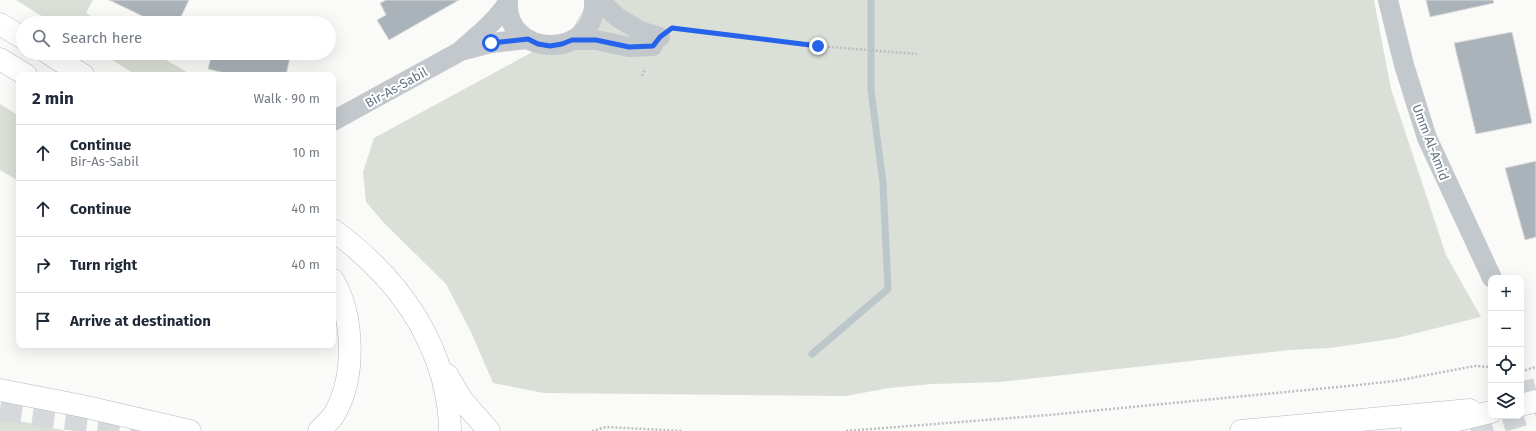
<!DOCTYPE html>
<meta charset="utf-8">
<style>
body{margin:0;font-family:"Fira Sans",sans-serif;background:#f2f2f3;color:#1f2937}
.controls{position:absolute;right:12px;bottom:12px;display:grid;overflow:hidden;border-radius:8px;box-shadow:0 4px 16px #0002}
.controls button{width:36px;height:36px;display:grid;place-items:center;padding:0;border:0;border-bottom:1px solid #e0e1e3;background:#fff;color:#1f2937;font:20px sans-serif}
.stop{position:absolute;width:12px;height:12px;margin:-9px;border:3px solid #2563eb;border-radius:50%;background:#fff}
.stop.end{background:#2563eb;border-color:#fff;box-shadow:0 1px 4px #0008}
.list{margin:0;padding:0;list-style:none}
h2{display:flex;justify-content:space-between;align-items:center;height:52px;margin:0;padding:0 16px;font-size:17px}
h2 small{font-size:13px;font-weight:400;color:#747a83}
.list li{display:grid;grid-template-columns:26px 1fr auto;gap:12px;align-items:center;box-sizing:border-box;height:56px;padding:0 16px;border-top:1px solid #e0e1e3}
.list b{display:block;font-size:15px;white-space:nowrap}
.list p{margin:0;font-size:13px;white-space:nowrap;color:#747a83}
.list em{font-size:13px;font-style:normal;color:#747a83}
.icon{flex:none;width:22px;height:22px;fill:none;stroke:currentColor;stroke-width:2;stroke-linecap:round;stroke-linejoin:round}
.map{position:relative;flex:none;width:1536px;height:431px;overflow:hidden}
.search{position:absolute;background:#fff;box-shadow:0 4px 16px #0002;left:16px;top:16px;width:320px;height:44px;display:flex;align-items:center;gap:10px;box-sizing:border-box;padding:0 14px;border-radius:22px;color:#747a83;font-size:15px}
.panel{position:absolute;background:#fff;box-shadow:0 4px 16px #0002;left:16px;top:72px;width:320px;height:276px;border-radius:8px}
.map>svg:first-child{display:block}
</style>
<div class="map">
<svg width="1536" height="431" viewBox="0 0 1536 431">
<rect width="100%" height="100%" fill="#fafaf8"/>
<!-- green -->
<g fill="#dadfd7">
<polygon points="16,0 93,0 86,13 103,23 53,23"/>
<polygon points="589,0 1374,0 1391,89 1446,255 1481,317 1397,338 1330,348 1290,350 999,382 932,384 889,388 846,396 544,393 493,383 471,332 446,284 384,223 366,202 363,172 374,138 571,31"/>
<polygon points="101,53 154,53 192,75 136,75"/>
<polygon points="0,104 19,116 19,181 0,170"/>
<polygon points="0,417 67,431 0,431"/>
</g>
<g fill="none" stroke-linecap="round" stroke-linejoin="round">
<!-- stream -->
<polyline stroke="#bbc7cb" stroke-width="7" points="812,354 888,289 883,183 871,90 871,0"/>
</g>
<!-- building -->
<g fill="#aab3b9" stroke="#dcdcda">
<polygon points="109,0 189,0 178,23 157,23"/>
<polygon points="386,0 459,0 389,40 377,20 386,15 380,3"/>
<polygon points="1426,0 1493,0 1494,3 1430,17"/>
<polygon points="220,17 248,23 219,23"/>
<polygon points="1512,32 1532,123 1476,134 1454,43"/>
<polygon points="212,53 291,53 286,75 233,75 208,69"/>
<polygon points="1536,161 1536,237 1525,240 1505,168"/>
</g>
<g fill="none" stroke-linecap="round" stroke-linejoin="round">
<!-- trunk-tunnel -->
<g stroke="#d5d9db" stroke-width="22" stroke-dasharray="22 11" stroke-linecap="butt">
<polyline points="1521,393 1536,389"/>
<polyline points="0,410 151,430"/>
<polyline points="1471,431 1536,411"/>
</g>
<!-- secondary casing -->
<g stroke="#b3babf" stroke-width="23">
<g id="secondary">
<polyline points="0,24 23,38"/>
<polyline points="48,53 83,75"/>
<polyline points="0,59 26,75"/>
<path d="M333,230C385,268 426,317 443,380C447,396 450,414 450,431"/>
<polyline points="447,375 462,400 489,431"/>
<path d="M319,431C324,425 332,419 335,413C356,376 354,316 333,280"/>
<polyline points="1241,431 1470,410"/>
</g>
</g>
<!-- trunk casing -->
<g stroke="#b4b9bd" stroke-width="23">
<g id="trunk">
<polyline points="0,390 82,406 190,431"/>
<polyline points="1521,405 1536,401"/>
<polyline points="1412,431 1491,412"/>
</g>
</g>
<!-- path -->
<g stroke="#bbbfc2" stroke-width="2.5" stroke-dasharray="2 2" stroke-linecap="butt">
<polyline points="681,29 818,46 917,54"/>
<polyline points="642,76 645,68"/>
<polyline points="1521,370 1526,370 1536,367"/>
<polyline points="592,431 606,427 683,431"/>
<polyline points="846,431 1049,415 1348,386 1395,381 1475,366 1491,367"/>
</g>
<!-- minor -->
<g stroke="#c3c8cc" stroke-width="20">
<path d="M508,0C503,59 598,61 594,0"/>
<polyline points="599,0 617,17 640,31 660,37"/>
<polyline points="1388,0 1404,65 1427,138 1492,278"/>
<polyline points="573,40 596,40 629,47 653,46"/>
<polyline points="464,50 491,43 527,39"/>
<polyline points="333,121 459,52 483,31 497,17 508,3"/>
</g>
<!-- secondary -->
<use href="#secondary" stroke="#fff" stroke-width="22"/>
<!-- trunk -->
<use href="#trunk" stroke="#fff" stroke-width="22"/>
</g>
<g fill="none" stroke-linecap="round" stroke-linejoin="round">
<!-- route -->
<polyline stroke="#2563eb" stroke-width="5" points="491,43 528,39 538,44 550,46 562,44 572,40 596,40 629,47 653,46 660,37 672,28 818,46"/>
</g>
<g text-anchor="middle" stroke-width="4" stroke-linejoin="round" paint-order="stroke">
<!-- street labels -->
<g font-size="13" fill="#657683" stroke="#fff">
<text transform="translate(396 87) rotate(-29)" y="5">Bir-As-Sabil</text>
<text transform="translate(1431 142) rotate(69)" y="5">Umm Al-Amid</text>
</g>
</g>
</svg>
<div class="controls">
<button>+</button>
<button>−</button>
<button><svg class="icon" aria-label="locate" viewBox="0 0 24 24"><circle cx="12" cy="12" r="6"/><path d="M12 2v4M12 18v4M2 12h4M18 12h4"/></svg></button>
<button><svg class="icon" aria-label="layers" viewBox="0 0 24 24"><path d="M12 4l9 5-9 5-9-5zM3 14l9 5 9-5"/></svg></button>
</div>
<div class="stop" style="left:491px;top:43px"></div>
<div class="stop end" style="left:818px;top:46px"></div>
<div class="search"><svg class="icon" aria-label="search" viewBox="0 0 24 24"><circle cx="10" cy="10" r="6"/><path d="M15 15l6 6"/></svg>Search here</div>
<section class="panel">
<h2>2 min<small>Walk · 90 m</small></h2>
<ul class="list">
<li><svg class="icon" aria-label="ahead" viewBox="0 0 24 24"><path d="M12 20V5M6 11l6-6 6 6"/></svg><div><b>Continue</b><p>Bir-As-Sabil</p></div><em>10 m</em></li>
<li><svg class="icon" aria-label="ahead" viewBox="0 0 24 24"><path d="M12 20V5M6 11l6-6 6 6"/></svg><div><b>Continue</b></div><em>40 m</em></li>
<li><svg class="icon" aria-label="right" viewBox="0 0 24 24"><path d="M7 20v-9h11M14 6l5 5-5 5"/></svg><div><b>Turn right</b></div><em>40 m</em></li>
<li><svg class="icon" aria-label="arrive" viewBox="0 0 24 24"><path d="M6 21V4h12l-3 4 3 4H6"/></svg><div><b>Arrive at destination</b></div></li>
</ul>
</section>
</div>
